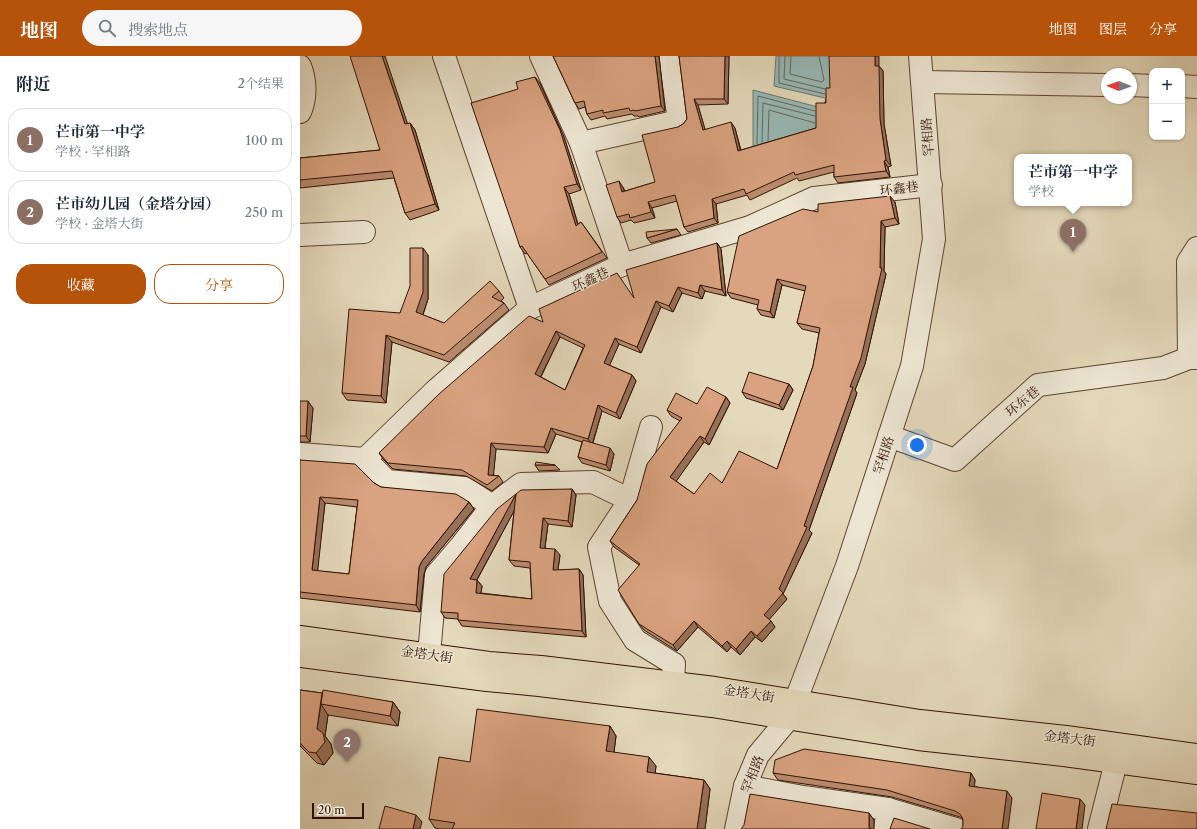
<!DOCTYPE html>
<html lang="zh">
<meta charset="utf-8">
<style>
body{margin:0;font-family:"Libre Caslon Text","Noto Serif SC",serif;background:#f6f6f7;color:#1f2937}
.controls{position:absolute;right:12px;top:12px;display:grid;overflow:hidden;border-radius:8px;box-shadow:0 1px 3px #0004}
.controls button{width:36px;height:36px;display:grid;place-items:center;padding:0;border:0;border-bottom:1px solid #e0e1e3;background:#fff;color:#1f2937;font:20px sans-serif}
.compass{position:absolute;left:801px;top:12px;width:36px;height:36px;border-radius:50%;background:#fff;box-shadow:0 1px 3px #0004;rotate:271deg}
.scale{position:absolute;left:12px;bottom:10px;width:52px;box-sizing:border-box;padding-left:4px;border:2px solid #301304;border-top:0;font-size:11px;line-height:14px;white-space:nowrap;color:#301304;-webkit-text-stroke:3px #ede6d3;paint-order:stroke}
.you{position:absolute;left:617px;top:389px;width:14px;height:14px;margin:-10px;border:3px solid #fff;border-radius:50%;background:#1a73e8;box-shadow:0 0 0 6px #1a73e833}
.badge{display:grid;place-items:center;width:26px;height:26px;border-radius:50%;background:#b45309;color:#fff;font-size:13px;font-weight:700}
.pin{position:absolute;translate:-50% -33px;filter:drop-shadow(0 1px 2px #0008)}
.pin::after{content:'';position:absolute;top:21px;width:14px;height:12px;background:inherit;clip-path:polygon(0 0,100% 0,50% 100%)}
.popup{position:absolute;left:714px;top:98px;width:118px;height:52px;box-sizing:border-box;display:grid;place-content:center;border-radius:8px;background:#fff;filter:drop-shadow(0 1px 3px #0005);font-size:13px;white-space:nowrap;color:#747a83}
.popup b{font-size:15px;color:#1f2937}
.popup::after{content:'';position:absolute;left:50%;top:100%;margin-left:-8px;border:8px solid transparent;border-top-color:#fff}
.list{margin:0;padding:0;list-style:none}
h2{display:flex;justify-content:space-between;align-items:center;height:52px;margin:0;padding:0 16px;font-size:17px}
h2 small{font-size:13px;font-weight:400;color:#747a83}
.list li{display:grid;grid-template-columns:26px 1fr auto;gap:12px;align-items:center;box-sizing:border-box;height:64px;margin:0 8px 8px;padding:0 8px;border:1px solid #e0e1e3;border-radius:16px}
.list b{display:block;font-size:15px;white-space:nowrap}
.list p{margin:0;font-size:13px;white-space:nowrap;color:#747a83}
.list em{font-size:13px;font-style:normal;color:#747a83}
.actions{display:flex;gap:8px;padding:12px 16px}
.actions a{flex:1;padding:9px 0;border:1px solid #b45309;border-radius:16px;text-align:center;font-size:14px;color:#b45309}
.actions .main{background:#b45309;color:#fff}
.icon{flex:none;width:22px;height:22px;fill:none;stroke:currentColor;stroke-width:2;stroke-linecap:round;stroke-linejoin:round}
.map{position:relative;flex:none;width:897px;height:773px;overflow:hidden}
header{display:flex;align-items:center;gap:24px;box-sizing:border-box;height:56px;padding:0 20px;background:#b45309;color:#fff}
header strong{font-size:19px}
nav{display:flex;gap:22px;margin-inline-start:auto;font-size:14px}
.search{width:280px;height:36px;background:#f6f6f7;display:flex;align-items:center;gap:10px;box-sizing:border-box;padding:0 14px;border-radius:22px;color:#747a83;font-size:15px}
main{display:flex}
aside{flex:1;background:#fff}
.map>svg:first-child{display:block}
</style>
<header>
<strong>地图</strong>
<div class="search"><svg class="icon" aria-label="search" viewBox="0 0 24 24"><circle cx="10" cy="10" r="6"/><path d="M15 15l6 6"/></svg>搜索地点</div>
<nav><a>地图</a><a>图层</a><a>分享</a></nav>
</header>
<main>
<aside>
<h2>附近<small>2个结果</small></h2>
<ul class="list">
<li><span class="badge" style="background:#8d6e63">1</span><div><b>芒市第一中学</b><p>学校 · 罕相路</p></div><em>100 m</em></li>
<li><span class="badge" style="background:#8d6e63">2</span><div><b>芒市幼儿园（金塔分园）</b><p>学校 · 金塔大街</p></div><em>250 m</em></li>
</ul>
<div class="actions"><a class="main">收藏</a><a>分享</a></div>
</aside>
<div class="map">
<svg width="897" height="773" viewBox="0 0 897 773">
<rect width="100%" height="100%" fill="#e4d9bb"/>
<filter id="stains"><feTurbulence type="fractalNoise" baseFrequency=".005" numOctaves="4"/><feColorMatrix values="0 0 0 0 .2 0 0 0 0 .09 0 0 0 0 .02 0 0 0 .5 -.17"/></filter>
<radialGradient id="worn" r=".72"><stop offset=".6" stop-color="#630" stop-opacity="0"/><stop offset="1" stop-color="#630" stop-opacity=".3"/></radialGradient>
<!-- water -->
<g fill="#97b9b7" stroke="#6e776f">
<polygon points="476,0 533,0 541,29 529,43 474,30"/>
<polygon points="453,34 533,55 528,82 453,113"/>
</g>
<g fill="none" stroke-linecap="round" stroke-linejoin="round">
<!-- shore -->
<g stroke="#64665e" stroke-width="1">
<polyline points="479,0 479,27 525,38"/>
<polyline points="485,0 484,23 525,33"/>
<polyline points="491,0 490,18 522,26 524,24 519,0"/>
<polyline points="468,85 469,54 515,67"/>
<polyline points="462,87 463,47 515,60"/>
<polyline points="457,88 458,40 515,55"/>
</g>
<!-- minor casing -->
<g stroke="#5d4432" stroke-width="24">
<g id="minor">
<polyline points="144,0 230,252"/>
<polyline points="241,0 281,87 322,209"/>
<path d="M0,10C6,25 6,42 0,56"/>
<polyline points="623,26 807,29"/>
<polyline points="831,29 852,30"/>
<polyline points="882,30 897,31"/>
<polyline points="281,87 379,65 370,0"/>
<polyline points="0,179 64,176"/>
<polyline points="889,302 888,206 897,192"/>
<polyline points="351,371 330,444 299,491 310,545 335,584 374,608 373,627"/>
<polyline points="589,380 655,404 738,329 863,312 889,302 897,302"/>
<polyline points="0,398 65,403 135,335 230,252 322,209 450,171 514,142 631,129"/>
<polyline points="65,403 87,425 165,432 192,450"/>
<polyline points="129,598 136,519 160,491 192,450 221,428 293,426 330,444"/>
<polyline points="445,730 503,741 588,753 656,773"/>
<polyline points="436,773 445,730 458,699 489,662 547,510 612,310 634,183 620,0"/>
<polyline points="585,773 588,753"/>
<polyline points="799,773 816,706"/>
</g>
</g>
<!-- major casing -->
<g stroke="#301304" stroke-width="24">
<g id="major">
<polyline points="0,581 189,607 241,611 415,632 620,665 766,681 897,699"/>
<polyline points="0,600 187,624 239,629 412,650 618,683 764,699 897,717"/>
</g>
</g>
<!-- minor -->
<use href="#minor" stroke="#ede6d3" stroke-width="22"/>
<!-- major -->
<use href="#major" stroke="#e4d9bb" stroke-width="22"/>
</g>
<!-- wall -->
<g fill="#bb8b6e" stroke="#301304" fill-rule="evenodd">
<polygon points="253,0 359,0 365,55 339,61 338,60 334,60 332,58 307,63 305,60 291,64 287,58 285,51 279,53 275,47"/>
<polygon points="379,0 429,0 428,48 398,49 405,74 435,72 441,94 516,72 530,32 579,10 583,15 584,68 591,110 588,111 590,121 538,127 534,121 534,116 499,125 497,122 450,144 447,139 416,148 418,167 388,176 384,171 377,145 352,152 355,162 334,167 331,164 321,167 317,161 323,131 325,135 355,126 378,71 383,68 387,63"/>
<polygon points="240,27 264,81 281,134 269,138 278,168 281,166 307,202 249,229 227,197 225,198 220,191"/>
<polygon points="110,67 115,74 139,154 110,164 105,157 94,122 0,132 0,102 80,94 107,68"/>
<polygon points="595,146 599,168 585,171 584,215 586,218 565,308 555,334 557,337 509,474 512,477 483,538 487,543 469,563 475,571 462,586 455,581 440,599 431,591 427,596 398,571 377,595 344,574 339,568 339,509 314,491 310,485 337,444 380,365 371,360 367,354 397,348 426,341 430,347 409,389 404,386 376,425 394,438 422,427 477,413 513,310 519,277 502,273 497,267 505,235 482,229 474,262 461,259 457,253 458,249 431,242 427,236 518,156"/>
<polygon points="377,173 381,179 351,187 347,182"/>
<path d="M417,187L421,193L426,240L405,235L402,243L382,237L373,256L361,251L341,297L319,288L309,309L332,319L336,325L320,363L302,355L293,387L314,398L310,415L282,407L278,401L282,386L256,378L248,397L196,393L193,419L199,420L203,426L192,435L166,420L93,413L83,403L79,397L243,266L334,242ZM260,281L283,292L265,334L241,321Z"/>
<polygon points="128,199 128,243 123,259 144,267 199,235 204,242 201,245 204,247 209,254 149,306 92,286 86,347 47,344 42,337 100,257"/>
<polygon points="489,328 493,334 483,354 446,342 442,336"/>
<polygon points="0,345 13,352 10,386 0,386"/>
<path d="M0,404L74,427L81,431L169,446L174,453L126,511L124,518L120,556L0,542ZM25,447L57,451L49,518L17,515Z"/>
<polygon points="235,409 255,409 260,414 239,415"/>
<path d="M272,433L276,439L272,471L248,468L245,492L260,499L258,514L279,513L283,519L286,581L162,570L158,564V563L145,562L141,556L197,453ZM214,455L209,504L214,510L230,512L232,543L181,537L182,530L177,524Z"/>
<polygon points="0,634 22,637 93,646 100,656 98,670 28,659 25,680 31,688 33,697 24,709 17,707 0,690"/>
<polygon points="310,670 316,680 314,696 356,710 355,717 404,724 410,733 405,773 140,773 135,772 129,763 170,706"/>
<polygon points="473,717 671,717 675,724 674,730 712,742 663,770 663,763 660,761 592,741 478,724"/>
</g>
<!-- shaded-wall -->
<g fill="#98715a" stroke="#301304">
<polygon points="82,0 85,0 110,75 105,68"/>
<polygon points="355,0 359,0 365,55 361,50"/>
<polygon points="425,0 429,0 428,48 424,43"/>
<polygon points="575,0 579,0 579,10 583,15 584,68 591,110 586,104 580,63 575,10"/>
<polygon points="235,21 240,27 264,81 281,134 277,128"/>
<polygon points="394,43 398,49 407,80 403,74"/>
<polygon points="431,66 435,72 442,101 438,95"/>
<polygon points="110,67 115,74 139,154 135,148"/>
<polygon points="584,105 588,111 590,121 586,115"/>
<polygon points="319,125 323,131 326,141 322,136"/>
<polygon points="264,131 269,138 280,176 276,170"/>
<polygon points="590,140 595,146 599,168 595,162"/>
<polygon points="412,143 416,148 418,167 414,162"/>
<polygon points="348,146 352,152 355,162 351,156"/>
<polygon points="581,165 585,171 584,215 586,218 565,308 555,334 557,337 509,474 512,477 483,538 487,543 468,565 464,559 479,533 504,470 550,331 580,212"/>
<polygon points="417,187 421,193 426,240 422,234"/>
<polygon points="123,192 128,199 128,243 121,264 116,256"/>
<polygon points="477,223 482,229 474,262 470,256"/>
<polygon points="400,229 405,235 402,243 398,237"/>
<polygon points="378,231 382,237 373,256 369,250"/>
<polygon points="356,245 361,251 341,297 337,291"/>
<polygon points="256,275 260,281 239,324 235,318"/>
<polygon points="86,279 92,286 86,347 81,340"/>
<polygon points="315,282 319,288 308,313 304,307"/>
<polygon points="332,319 336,325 320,363 316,357"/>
<polygon points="489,328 493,334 483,354 479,349"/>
<polygon points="426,341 430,347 409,389 405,383"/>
<polygon points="8,345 13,352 10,386 6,380"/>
<polygon points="298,349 302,355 292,389 288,383"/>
<polygon points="251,372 256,378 248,397 244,391"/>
<polygon points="400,380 404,386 375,427 370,421"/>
<polygon points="191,387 196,393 193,425 188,419"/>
<polygon points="310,392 314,398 310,415 306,409"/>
<polygon points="272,433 276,439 272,471 268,465"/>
<polygon points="216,438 220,444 174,529 170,523"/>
<polygon points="20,441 25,447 17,521 12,514"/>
<polygon points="169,446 174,453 126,511 124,518 120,556 116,549 119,511 122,505"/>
<polygon points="243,462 248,468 244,498 240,492"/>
<polygon points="255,493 260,499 257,520 253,514"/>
<polygon points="279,513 283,519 286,581 282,575"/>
<polygon points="177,524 182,530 180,543 176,537"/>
<polygon points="394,565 398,571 377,595 373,589"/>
<polygon points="471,565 475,571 462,586 457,580"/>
<polygon points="451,575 455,581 440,599 436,593"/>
<polygon points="427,585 431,591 427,596 422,590"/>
<polygon points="93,646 100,656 98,670 90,660"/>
<polygon points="21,648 28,659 25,680 31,688 33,697 24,709 16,697 17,673"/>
<polygon points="310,670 316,680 313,704 306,695"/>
<polygon points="349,701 356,710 354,726 347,716"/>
<polygon points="671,717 675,724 674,736 669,730"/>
<polygon points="404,724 410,733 405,773 397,773"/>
<polygon points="707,735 712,742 708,773 702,773"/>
<polygon points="780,743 785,749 782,773 776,773"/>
<polygon points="569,757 574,764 574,773 570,773 569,771"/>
<polygon points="116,759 122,766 120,773 113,773"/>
</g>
<!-- building -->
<g fill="#d9a280" stroke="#301304" fill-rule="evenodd">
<polygon points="50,0 82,0 105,68 110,67 135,148 105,157 92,115 0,124 0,102 80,94"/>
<polygon points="253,0 355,0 361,50 335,55 334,54 330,55 329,52 303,57 303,54 287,58 284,45 275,47"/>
<polygon points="379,0 425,0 424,43 394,43 403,74 431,66 438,95 516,72 516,47 526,47 526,32 530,32 529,0 575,0 575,10 579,10 580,63 586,104 584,105 586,115 534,121 534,109 495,119 494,116 446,138 444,133 412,143 414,162 384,171 375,139 348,146 351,156 330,162 329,158 317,161 306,129 319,125 322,136 355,126 342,79 378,71 383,68 387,63"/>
<polygon points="235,21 260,74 277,128 264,131 276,170 281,166 302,196 245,223 222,190 220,191 171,47 218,33 216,26"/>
<polygon points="590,140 595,162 581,165 580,212 582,212 561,302 550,331 553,331 504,470 507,471 479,533 483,537 464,559 471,565 457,580 451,575 436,593 427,585 422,590 394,565 373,589 339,568 318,534 340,508 310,485 337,444 347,408 382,362 367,354 376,337 397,348 407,331 426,341 405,383 400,380 370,421 394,438 410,417 422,427 439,395 477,413 513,310 520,272 497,267 506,230 477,223 470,256 457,253 459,244 427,236 439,180 503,153 518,156 518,148"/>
<polygon points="377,173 347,182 346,176"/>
<path d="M417,187L422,234L400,229L398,237L378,231L369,250L356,245L337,291L315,282L304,307L332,319L316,357L298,349L288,383L251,372L244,391L191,387L188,419L199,420L187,429L162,414L88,407L79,397L139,338L229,260L243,266L239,253L317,217L334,242L326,214ZM256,275L285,289L265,334L235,318Z"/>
<polygon points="110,192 123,192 123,236 116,256 144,267 190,225 199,235 192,241 204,247 144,299 86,279 81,340 42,337 49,253 100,257 110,230"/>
<polygon points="449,316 489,328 479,349 442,336"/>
<polygon points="0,345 8,345 6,380 0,380"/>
<polygon points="283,384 310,392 306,409 278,401"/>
<path d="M0,404L55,408L74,427L81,431L156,438L169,446L122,505L119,511L116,549L0,536ZM20,441L58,444L49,518L12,514Z"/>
<polygon points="236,406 255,409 235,409"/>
<path d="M272,433L268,465L243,462L240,492L255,493L253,514L279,513L282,575L158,564V557L141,556L144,518L197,453L221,434ZM216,438L209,504L230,506L232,543L176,537L177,524L170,523Z"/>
<polygon points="0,634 22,637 17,673 23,677 25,686 16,697 9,696 0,687"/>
<polygon points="23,634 93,646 90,660 21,648"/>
<polygon points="177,653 310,670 306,695 349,701 347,716 404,724 397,773 152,773 155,767 129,763 139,701 170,706"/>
<polygon points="504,693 671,717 669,730 707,735 702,773 661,773 663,770 663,763 660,758 655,755 587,734 473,717 475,704"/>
<polygon points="742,737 780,743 776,773 736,773"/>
<polygon points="450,738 569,757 569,771 570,773 441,773 444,769"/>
<polygon points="812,748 897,757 897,773 806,773"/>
<polygon points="85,750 116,759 113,773 79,773"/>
<polygon points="594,762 630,773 590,773"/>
</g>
<g text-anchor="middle" stroke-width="3" stroke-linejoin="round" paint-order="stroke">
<!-- street labels -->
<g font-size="13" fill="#301304" stroke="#ede6d3">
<text transform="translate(627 81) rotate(-94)" y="5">罕相路</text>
<text transform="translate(599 132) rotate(-7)" y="5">环鑫巷</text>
<text transform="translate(290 223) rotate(-25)" y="5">环鑫巷</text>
<text transform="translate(722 345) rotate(-39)" y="5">环东巷</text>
<text transform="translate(583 399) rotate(-72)" y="5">罕相路</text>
<text transform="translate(127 598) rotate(8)" y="5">金塔大街</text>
<text transform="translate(449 637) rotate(9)" y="5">金塔大街</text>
<text transform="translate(770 682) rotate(7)" y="5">金塔大街</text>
<text transform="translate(452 718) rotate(-68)" y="5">罕相路</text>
</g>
</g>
<rect width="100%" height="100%" filter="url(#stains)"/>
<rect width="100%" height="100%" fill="url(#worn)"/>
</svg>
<div class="controls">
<button>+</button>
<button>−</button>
</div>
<svg class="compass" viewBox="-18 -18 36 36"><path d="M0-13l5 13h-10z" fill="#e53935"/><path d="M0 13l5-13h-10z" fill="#747a83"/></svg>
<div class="scale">20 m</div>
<div class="you"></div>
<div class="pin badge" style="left:773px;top:196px;background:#8d6e63">1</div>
<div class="popup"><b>芒市第一中学</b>学校</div>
<div class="pin badge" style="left:47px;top:706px;background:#8d6e63">2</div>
</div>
</main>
